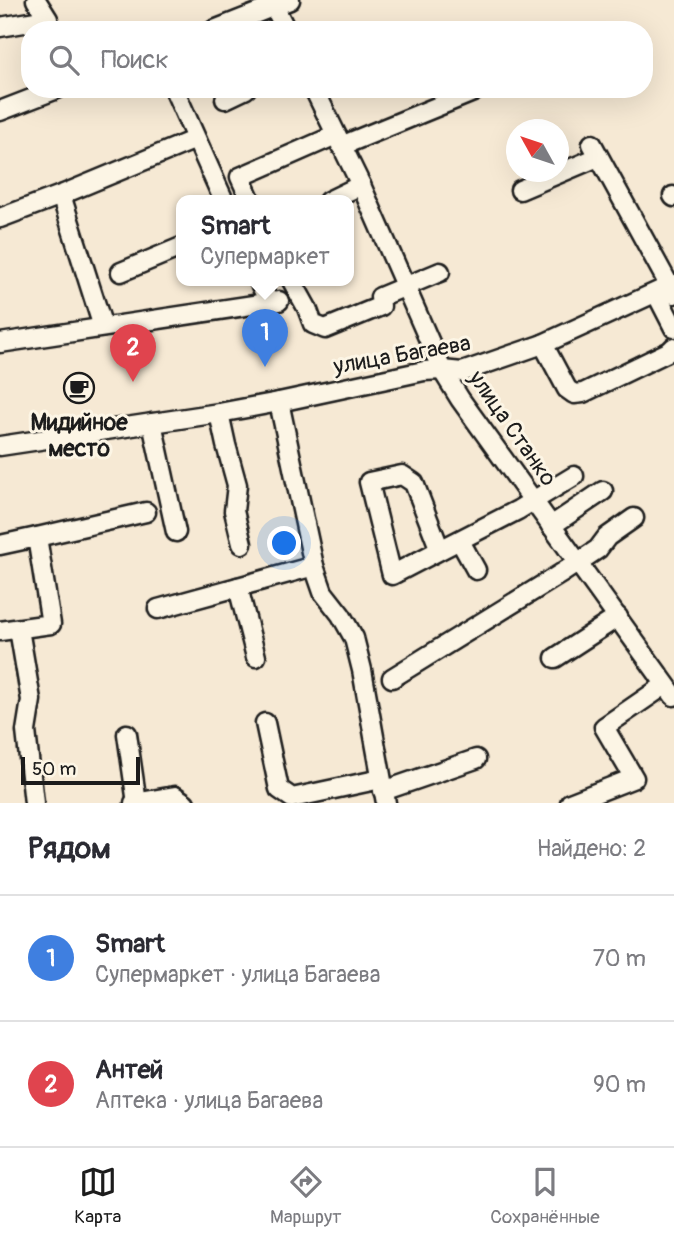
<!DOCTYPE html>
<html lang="ru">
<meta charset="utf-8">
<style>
body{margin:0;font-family:Pangolin,sans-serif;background:#f2f2f3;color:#2b2b33}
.compass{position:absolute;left:506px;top:119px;width:63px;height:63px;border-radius:50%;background:#fff;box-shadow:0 7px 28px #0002;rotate:310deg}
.scale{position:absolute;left:21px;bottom:18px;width:119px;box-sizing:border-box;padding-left:7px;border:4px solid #1c1c1c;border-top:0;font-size:19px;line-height:24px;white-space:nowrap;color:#1c1c1c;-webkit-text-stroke:5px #fcf5e5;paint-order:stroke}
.you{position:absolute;left:285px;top:544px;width:24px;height:24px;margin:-18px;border:5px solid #fff;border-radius:50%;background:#1a73e8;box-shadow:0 0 0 10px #1a73e833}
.badge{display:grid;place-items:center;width:46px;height:46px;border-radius:50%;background:#1c1c1c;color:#fff;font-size:23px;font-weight:700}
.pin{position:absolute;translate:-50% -58px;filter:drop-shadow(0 2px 4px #0008)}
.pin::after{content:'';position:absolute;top:37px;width:24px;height:21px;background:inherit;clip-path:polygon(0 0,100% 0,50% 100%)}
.popup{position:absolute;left:176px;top:195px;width:178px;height:91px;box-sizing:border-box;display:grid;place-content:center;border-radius:14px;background:#fff;filter:drop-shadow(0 2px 5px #0005);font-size:23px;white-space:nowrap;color:#7c7c81}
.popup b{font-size:26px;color:#2b2b33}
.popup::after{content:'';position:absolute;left:50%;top:100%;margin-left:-14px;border:14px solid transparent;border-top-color:#fff}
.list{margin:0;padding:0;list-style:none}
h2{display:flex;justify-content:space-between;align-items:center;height:91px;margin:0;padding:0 28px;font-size:30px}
h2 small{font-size:23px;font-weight:400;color:#7c7c81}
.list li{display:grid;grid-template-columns:46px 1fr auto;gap:21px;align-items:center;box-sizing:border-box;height:126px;padding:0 28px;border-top:2px solid #e1e1e2}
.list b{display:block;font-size:26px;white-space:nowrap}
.list p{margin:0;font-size:23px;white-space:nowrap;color:#7c7c81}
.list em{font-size:23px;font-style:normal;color:#7c7c81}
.icon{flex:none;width:38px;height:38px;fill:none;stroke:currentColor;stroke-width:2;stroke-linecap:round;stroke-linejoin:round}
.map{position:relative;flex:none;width:674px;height:803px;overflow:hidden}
.search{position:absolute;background:#fff;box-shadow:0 7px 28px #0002;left:21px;right:21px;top:21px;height:77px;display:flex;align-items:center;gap:18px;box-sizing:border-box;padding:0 24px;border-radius:28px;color:#7c7c81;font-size:26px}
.sheet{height:343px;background:#fff}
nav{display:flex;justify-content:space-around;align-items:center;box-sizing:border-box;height:98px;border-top:2px solid #e1e1e2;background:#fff;font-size:19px;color:#7c7c81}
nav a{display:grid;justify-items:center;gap:4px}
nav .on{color:#1c1c1c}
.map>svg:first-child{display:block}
</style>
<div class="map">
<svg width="674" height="803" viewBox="0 0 674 803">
<rect width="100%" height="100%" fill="#f6e9d4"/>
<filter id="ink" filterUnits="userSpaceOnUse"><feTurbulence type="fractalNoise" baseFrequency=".0143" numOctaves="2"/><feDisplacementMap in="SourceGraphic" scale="14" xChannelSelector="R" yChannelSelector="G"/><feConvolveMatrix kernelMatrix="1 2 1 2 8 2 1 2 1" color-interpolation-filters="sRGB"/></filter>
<g filter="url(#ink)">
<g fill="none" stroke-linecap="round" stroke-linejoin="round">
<!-- minor casing -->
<g stroke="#1c1c1c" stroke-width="23">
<g id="minor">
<polyline points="271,0 286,30"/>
<polyline points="0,27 48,19 36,0"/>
<polyline points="214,30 290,0"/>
<polyline points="174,89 224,201"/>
<polyline points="314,89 361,185 442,370 460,399 674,696"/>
<polyline points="225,99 246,89"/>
<polyline points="0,111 57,89"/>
<polyline points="592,144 674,294"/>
<polyline points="341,146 473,92"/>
<polyline points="520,190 598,157"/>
<polyline points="61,195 103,327"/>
<polyline points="673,196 674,197"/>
<polyline points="251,201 240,177 336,135"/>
<polyline points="328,201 361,185"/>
<polyline points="0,218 61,195 196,139"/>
<polyline points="121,272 181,247"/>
<polyline points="259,281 269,303"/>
<polyline points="292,281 307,308 313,324 325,329 381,306 380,297 440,272"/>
<polyline points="656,293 674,328"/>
<polyline points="0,343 279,301"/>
<polyline points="543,344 567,389 574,394 583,393 670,351 674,347"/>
<polyline points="279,402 314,566 323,592 341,615 354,638 362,670 386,803"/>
<polyline points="219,413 226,445 237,485 234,511 242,544"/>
<polyline points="152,423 176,532"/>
<polyline points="0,446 219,413 279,402 424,371 442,370 462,372 543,344 674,284"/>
<polyline points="551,526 603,491"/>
<polyline points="37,537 146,512"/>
<polyline points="460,541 476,570"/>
<polyline points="0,545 37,537 51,624 0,631"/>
<polyline points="440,550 392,575 369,482 402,475 414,483 440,550 518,510 574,476"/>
<polyline points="238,587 256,657"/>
<polyline points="158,609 314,566"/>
<polyline points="19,629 31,700 26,731 34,803"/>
<polyline points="555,658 618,617"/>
<polyline points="392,678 562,573 598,549 607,537 634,518"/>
<polyline points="265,723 279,789 292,798 381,779"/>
<polyline points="127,734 137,803"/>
<polyline points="383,791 476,759"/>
<polyline points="134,803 175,796 185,803"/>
<polyline points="570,803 634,778 604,727 665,685"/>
</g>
</g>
<!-- minor -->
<use href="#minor" stroke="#fcf5e5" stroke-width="18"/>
</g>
</g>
<!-- icons -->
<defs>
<g id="cafe-ring" transform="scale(1.575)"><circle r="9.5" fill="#fcf5e5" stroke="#1c1c1c" stroke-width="1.5"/><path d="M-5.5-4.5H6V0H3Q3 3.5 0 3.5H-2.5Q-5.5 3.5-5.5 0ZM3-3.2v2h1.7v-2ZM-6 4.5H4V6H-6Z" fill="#1c1c1c"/></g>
</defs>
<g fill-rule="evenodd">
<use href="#cafe-ring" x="79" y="388"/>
</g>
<g text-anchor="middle" stroke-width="6" stroke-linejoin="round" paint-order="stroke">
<!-- street labels -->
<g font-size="23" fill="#1c1c1c" stroke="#fcf5e5">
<text transform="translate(402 354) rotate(-10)" y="8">улица Багаева</text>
<text transform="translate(513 428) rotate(55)" y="8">улица Станко</text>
</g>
<!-- poi labels -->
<g font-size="23" font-weight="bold" fill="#1c1c1c" stroke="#fcf5e5">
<text x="79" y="430">Мидийное<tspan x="79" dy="26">место</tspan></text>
</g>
</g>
</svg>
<svg class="compass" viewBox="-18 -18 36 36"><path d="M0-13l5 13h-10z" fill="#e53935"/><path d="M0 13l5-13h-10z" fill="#7c7c81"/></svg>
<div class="scale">50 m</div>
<div class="you"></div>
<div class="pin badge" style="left:265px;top:367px;background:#3f7fe0">1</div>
<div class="popup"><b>Smart</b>Супермаркет</div>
<div class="pin badge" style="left:133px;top:382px;background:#e0444e">2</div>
<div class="search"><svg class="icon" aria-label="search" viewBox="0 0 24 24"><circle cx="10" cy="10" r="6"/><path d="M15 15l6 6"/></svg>Поиск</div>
</div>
<section class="sheet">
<h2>Рядом<small>Найдено: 2</small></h2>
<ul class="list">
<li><span class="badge" style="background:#3f7fe0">1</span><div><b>Smart</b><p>Супермаркет · улица Багаева</p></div><em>70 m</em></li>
<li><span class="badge" style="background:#e0444e">2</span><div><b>Антей</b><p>Аптека · улица Багаева</p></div><em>90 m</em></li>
</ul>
</section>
<nav>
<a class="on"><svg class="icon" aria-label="map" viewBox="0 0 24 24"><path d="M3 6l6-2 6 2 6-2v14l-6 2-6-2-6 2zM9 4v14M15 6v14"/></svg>Карта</a>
<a><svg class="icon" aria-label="directions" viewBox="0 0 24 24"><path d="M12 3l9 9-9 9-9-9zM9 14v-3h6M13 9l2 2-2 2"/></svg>Маршрут</a>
<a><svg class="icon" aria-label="saved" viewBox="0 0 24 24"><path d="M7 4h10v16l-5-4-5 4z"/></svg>Сохранённые</a>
</nav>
